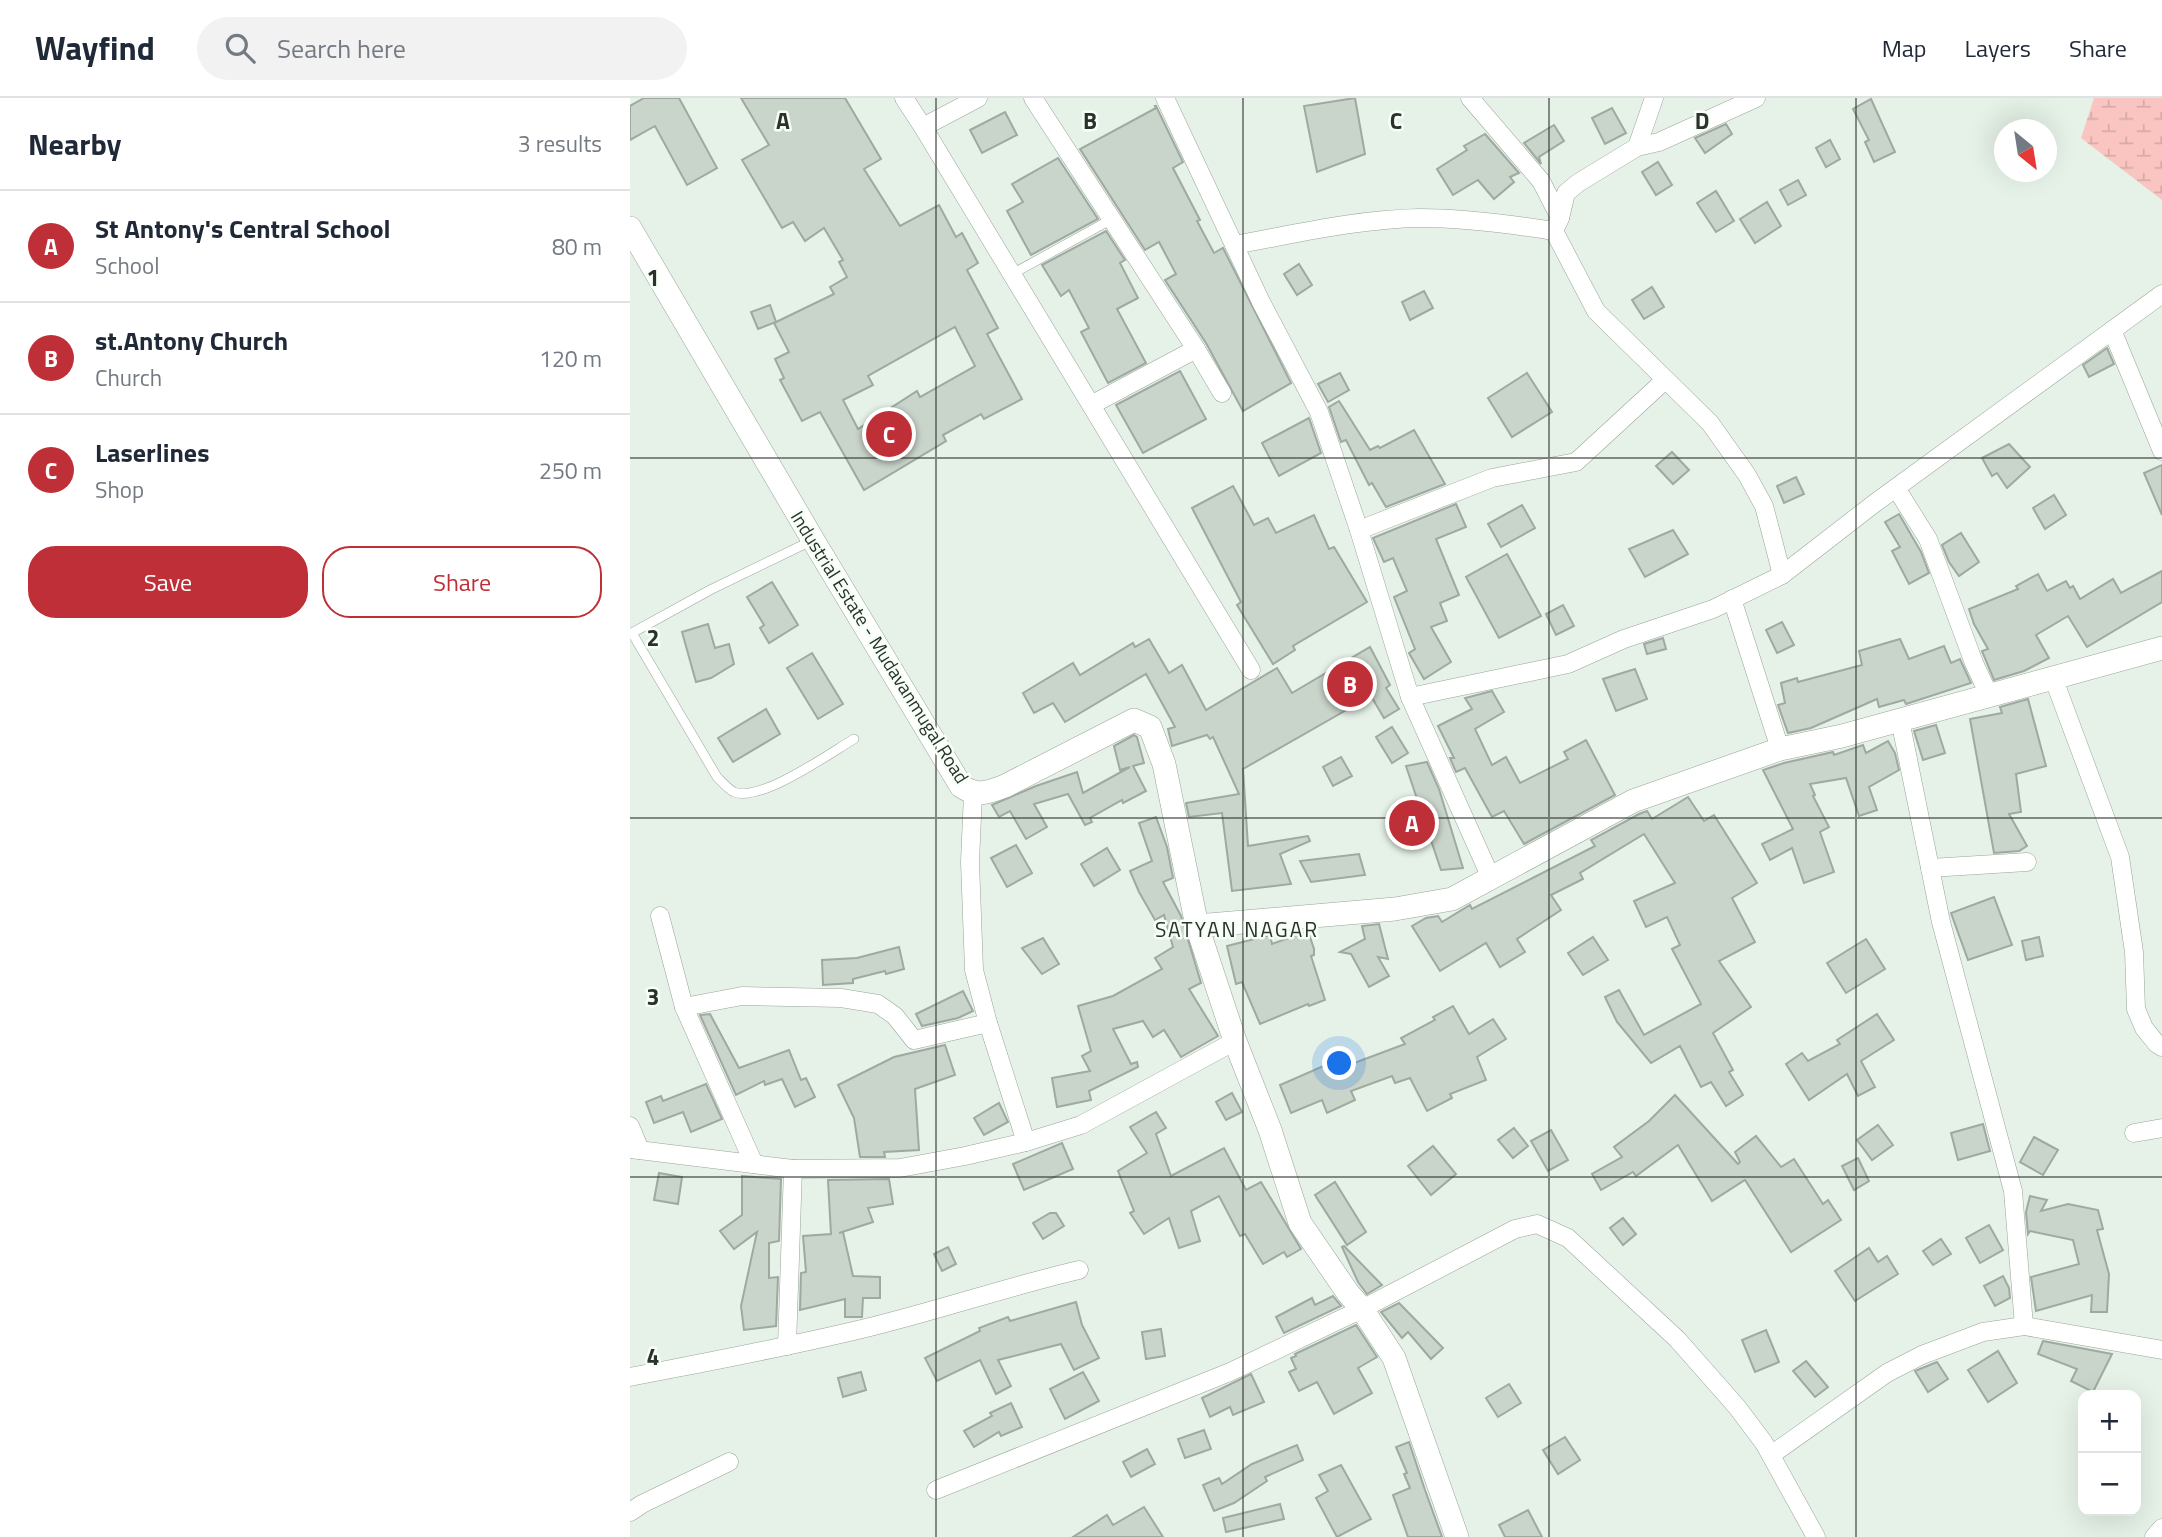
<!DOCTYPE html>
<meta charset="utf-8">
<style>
body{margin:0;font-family:"Titillium Web",sans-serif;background:#f2f2f3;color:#1f2937}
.controls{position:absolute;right:21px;bottom:21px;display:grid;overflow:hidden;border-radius:14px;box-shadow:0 7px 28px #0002}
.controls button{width:63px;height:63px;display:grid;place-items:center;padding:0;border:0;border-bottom:2px solid #e0e1e3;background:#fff;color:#1f2937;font:35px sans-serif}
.compass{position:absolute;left:1364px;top:21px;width:63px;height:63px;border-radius:50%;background:#fff;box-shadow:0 7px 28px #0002;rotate:150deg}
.you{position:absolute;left:710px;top:966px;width:24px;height:24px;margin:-18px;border:5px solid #fff;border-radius:50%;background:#1a73e8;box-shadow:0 0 0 10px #1a73e833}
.badge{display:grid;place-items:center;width:46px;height:46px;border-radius:50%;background:#bf2f37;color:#fff;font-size:23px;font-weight:700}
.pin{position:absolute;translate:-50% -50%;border:4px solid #fff;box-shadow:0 2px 7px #0006}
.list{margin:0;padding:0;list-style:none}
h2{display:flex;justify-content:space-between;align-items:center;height:91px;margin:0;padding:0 28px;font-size:30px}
h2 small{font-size:23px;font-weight:400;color:#747a83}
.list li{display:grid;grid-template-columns:46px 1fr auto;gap:21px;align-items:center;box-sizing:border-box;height:112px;padding:0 28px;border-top:2px solid #e0e1e3}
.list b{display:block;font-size:26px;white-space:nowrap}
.list p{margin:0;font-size:23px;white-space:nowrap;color:#747a83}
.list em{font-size:23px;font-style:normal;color:#747a83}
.actions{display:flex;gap:14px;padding:21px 28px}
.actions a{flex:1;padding:16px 0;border:2px solid #bf2f37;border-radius:28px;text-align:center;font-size:24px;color:#bf2f37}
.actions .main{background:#bf2f37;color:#fff}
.icon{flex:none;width:38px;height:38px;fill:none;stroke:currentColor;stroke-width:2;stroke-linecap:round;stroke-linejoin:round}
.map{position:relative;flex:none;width:1532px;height:1439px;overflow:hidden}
header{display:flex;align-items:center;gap:42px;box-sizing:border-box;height:98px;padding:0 35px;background:#fff;border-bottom:2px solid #e0e1e3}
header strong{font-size:33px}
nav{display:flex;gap:38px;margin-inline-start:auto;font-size:24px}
.search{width:490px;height:63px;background:#f2f2f3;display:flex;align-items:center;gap:18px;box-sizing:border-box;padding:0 24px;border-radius:38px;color:#747a83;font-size:26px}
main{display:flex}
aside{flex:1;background:#fff}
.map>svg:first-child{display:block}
</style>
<header>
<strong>Wayfind</strong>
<div class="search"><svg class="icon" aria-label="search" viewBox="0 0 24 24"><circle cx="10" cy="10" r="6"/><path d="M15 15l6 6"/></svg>Search here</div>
<nav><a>Map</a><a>Layers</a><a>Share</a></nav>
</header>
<main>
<aside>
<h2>Nearby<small>3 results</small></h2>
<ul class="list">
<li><span class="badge">A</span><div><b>St Antony's Central School</b><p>School</p></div><em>80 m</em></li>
<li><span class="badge">B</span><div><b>st.Antony Church</b><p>Church</p></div><em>120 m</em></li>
<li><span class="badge">C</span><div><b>Laserlines</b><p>Shop</p></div><em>250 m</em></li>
</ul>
<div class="actions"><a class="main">Save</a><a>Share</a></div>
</aside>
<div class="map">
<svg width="1532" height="1439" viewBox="0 0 1532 1439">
<defs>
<pattern id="wetland-marsh" width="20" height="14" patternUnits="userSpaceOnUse" patternTransform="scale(1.75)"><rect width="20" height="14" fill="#fac5c1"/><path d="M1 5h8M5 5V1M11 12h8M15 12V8" fill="none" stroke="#d6aaa6"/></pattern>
</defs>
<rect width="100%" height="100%" fill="#e6f2e7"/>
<!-- wetland -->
<polygon fill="url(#wetland-marsh)" points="1464,0 1532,0 1532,102 1451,40"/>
<!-- building -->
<g fill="#c9d4ca" stroke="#9ea99f" stroke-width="2" fill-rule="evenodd">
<polygon points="14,0 49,0 87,70 57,87 25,28 0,42 0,8"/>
<path d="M111,0H215L251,61L234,71L270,128L309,107L326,139L332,135L348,165L337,172L368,230L357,236L392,301L354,321L351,316L313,337L316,343L234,392L190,314L172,323L150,282L154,280L145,261L159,254L144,225L204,196L200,189L217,179L209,164L213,162L194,130L175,143L163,124L152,130L112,62L139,47ZM325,229L345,268L290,299L287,293L228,331L213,302L243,287L238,278Z"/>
<polygon points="725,0 735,56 687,74 674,8"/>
<polygon points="1241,1 1265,54 1244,64 1235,44 1239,42 1223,11"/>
<polygon points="525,8 526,8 553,64 543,70 570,122 567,123 584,155 593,150 661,285 613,313 576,245 535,182 546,176 529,144 515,152 450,51 526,10"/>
<polygon points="982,10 996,35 975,46 962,20"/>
<polygon points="375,14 387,37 352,55 340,32"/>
<polygon points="1096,26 1102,36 1075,55 1065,40"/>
<polygon points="924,27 934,43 909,59 911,66 894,45"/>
<polygon points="855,36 889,75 880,79 884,84 864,101 848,82 823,97 807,71 837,52 834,48"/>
<polygon points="1200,42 1210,61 1196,69 1186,50"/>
<polygon points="428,60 468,121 401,157 377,113 393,104 382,86"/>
<polygon points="1028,64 1042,87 1026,97 1012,74"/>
<polygon points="1168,82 1176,97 1158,107 1150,92"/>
<polygon points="1086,93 1104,123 1086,134 1067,105"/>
<polygon points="1137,104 1151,128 1125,145 1110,121"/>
<polygon points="476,133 495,162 490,165 508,200 487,211 516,265 478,285 451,234 459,230 439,192 431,198 412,167"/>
<polygon points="669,166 682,187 667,197 654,176"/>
<polygon points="1022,189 1034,209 1014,221 1002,202"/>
<polygon points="794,193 803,210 780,222 772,204"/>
<polygon points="140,207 146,224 128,231 121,214"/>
<polygon points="1477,250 1484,266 1459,279 1453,267"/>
<polygon points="550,273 576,321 513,355 486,307"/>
<polygon points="710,275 719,292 698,304 688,286"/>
<polygon points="897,275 922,314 882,339 858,300"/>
<polygon points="709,303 740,352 748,348 750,350 784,332 815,386 756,409 742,385 739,387 716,342 711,344 699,309"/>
<polygon points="679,320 691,355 649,378 632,345"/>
<polygon points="1379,346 1400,369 1377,390 1367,375 1362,378 1352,360"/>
<polygon points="1042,354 1059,372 1043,386 1026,368"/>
<polygon points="1532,367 1532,417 1514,375"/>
<polygon points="1166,379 1174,396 1154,405 1147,388"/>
<polygon points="603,388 624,427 638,420 646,435 684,417 699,451 704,449 737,504 663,548 665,552 643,566 607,507 611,504 562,410"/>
<polygon points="1424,397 1436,417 1415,431 1403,410"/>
<polygon points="826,406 836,429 806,441 829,497 810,505 817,523 801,529 821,564 794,581 779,555 785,551 764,499 777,493 763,460 754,464 743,440"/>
<polygon points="892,407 905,430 871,449 858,426"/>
<polygon points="1269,416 1291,454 1299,475 1279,486 1262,453 1270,449 1255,424"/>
<polygon points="1043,432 1058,456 1015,479 999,451"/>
<polygon points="1331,435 1349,464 1329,478 1319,464 1312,447"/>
<polygon points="877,456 911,518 869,540 836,479"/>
<polygon points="1532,473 1532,504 1457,549 1438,518 1406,537 1419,560 1394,573 1364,582 1352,553 1358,551 1344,526 1339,511 1388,491 1386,488 1408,476 1417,493 1436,483 1440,490 1443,488 1450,501 1483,481 1491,495"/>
<polygon points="142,484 168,527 139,545 130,530 134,527 117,499"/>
<polygon points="933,507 944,528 926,537 916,516"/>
<polygon points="1152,524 1164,547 1147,555 1136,532"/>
<polygon points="78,526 85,550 99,546 104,566 81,580 66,584 52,534"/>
<polygon points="1033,540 1036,551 1017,556 1014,546"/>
<polygon points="519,541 539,575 552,567 576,612 647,570 662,595 740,549 760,587 756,590 769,611 754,620 741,598 613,671 618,748 678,738 680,743 650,756 661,786 602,793 592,715 559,719 556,705 609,696 583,639 580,641 577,637 542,648 538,631 545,629 516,576 435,624 423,605 404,615 393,595 443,565 450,577 503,545 505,549"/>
<polygon points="1270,541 1279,561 1314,548 1321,565 1330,561 1341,585 1276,606 1274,602 1249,609 1247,601 1181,630 1158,635 1148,607 1155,605 1151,585 1167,580 1168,584 1232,567 1229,553"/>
<polygon points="182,555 213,606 188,621 157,570"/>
<polygon points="1005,571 1017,601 986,613 973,581"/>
<polygon points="862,593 874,614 845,631 862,667 876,659 890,685 938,661 934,654 956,642 985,697 894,746 874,713 862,719 835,670 826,674 820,660 824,660 808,628 842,611 835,600"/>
<polygon points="1398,601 1416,668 1386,676 1391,714 1379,716 1397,748 1389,753 1364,755 1340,621 1372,615 1370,609"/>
<polygon points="136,611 150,636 103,664 88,640"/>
<polygon points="1306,627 1315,655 1293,662 1284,633"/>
<polygon points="762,629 778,655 762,665 746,639"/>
<polygon points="504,637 507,639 514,665 503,668 516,693 493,705 492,702 460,720 462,724 455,727 438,696 404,706 417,729 396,741 380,713 369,719 362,707 406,688 447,674 453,695 500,669 490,672 484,648"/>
<polygon points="1258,643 1265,655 1269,672 1239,689 1247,712 1229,718 1216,680 1180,686 1185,697 1183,698 1199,729 1190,734 1204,774 1174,785 1162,750 1140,762 1132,746 1163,731 1133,672 1154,665 1203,654 1204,657 1233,647 1236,655"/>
<polygon points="711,659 722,678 703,688 693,669"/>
<polygon points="797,664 809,691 833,770 811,772 776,668"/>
<polygon points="1058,699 1074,723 1084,717 1127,785 1102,800 1125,844 1089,863 1121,909 1083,935 1103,972 1099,974 1113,997 1096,1008 1081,984 1071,989 1050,948 1021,965 987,924 975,899 989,892 1014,937 1071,906 1042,851 1050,847 1037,819 1016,829 1004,803 1045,785 1014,736 950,775 953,781 921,797 931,812 887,841 895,854 870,869 856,845 810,873 782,828 796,820 808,818 812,824 840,807 842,811 965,748 961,742 1009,716 1017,713 1022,721"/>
<polygon points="526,719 537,749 543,780 533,784 551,818 571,885 559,891 588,938 551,959 534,932 523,939 513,923 483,931 501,966 507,964 508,969 459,993 461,1002 427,1009 422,980 460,973 452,958 461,953 448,908 483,898 532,871 525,860 543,849 534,817 525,822 509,794 500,773 522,763 509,725"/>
<polygon points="386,747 402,775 377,789 361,760"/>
<polygon points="477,750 490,772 464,788 451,766"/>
<polygon points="729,756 735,777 681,784 670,763"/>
<polygon points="1364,799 1382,847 1338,862 1321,815"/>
<polygon points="749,826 758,861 748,859 759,878 739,889 721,856 710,854 735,841 732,828"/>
<polygon points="678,833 684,851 684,857 681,858 695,902 679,908 678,906 630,926 612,884 606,886 597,848 640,837 642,846"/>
<polygon points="963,839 978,862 953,877 938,855"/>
<polygon points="1409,839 1413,858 1396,862 1392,843"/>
<polygon points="413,840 429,866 412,876 392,850"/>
<polygon points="1236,841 1255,871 1216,895 1197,865"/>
<polygon points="269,849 274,871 256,876 255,873 223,881 223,885 193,887 192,862 227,860"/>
<polygon points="333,893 343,913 328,920 292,928 286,916"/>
<polygon points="823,908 839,936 863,921 876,941 847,959 856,982 820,996 822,1000 797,1013 780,980 765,985 762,978 721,993 725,1002 697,1015 692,1002 661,1015 650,987 707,962 711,970 775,946 771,940 805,922 803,919"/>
<polygon points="80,916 109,970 159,952 171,982 176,980 185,999 165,1009 152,981 135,987 134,983 106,997 70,917"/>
<polygon points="1247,916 1264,942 1231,963 1245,989 1228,998 1217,976 1179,1002 1156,966 1172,955 1178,963 1210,946 1207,942"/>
<polygon points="315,947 325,977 285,991 289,1052 254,1054 255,1059 230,1059 224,1020 208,987 264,959"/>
<polygon points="76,986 92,1021 61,1034 53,1014 24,1025 16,1004 31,998 33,1003"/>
<polygon points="602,995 612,1014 596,1022 586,1004"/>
<polygon points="1045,997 1108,1066 1110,1064 1105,1054 1126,1038 1151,1069 1164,1061 1193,1106 1198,1102 1211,1122 1161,1154 1115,1082 1082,1103 1048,1047 1006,1078 1003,1074 971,1092 962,1076 992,1059 984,1049 1019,1023"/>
<polygon points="369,1005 378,1024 354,1037 344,1020"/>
<polygon points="526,1014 536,1030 526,1036 541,1078 594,1050 616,1092 631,1084 671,1151 657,1159 654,1154 633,1166 615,1136 610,1138 589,1098 561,1113 570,1143 549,1150 539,1120 514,1136 500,1115 504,1113 488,1073 517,1055 500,1029"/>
<polygon points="1353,1026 1360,1053 1328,1062 1321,1035"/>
<polygon points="1248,1027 1263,1047 1242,1062 1227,1042"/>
<polygon points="884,1030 898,1048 883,1060 868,1042"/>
<polygon points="921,1032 938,1062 918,1073 901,1043"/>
<polygon points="1404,1039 1428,1052 1413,1077 1390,1064"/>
<polygon points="432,1045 443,1071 394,1092 383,1066"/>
<polygon points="803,1048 826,1076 801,1097 778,1068"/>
<polygon points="1228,1060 1239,1083 1224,1092 1212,1068"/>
<polygon points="29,1075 52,1079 48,1106 24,1102"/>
<polygon points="112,1078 151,1081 149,1143 139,1145 139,1180 148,1179 146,1228 114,1232 111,1208 127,1134 104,1151 90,1133 112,1117"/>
<polygon points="259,1081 263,1106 238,1110 243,1124 209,1135 213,1134 223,1178 250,1179 250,1200 233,1200 232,1219 215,1219 215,1201 170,1212 171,1175 176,1174 173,1138 201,1136 198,1082"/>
<polygon points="705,1084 736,1134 717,1147 685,1097"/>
<polygon points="1400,1098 1417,1102 1411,1113 1438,1106 1468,1112 1473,1131 1467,1132 1479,1176 1477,1214 1461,1214 1462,1197 1406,1213 1401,1179 1449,1166 1443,1142 1400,1133 1398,1136 1396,1114"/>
<polygon points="420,1115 426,1115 434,1128 413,1141 403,1125"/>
<polygon points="993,1120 1006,1136 993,1147 980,1130"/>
<polygon points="1359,1127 1373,1152 1350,1165 1336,1140"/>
<polygon points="1311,1141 1321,1156 1303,1167 1293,1153"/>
<polygon points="714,1148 752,1187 737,1196 728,1184 712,1149"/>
<polygon points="318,1149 326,1166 312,1173 304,1156"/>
<polygon points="1239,1150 1248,1164 1257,1158 1268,1176 1225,1203 1205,1173"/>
<polygon points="1373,1178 1379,1190 1380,1200 1365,1208 1354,1188"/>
<polygon points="703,1198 711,1208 654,1235 646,1219 682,1200 685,1207"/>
<polygon points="446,1204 452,1227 469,1260 444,1272 431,1246 368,1262 381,1288 366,1296 350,1262 307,1283 295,1260 350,1233 349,1230 378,1219 380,1223"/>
<polygon points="769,1205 813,1250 801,1261 778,1234 772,1240 751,1214"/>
<polygon points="726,1227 747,1259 728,1270 742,1295 704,1316 687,1284 669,1293 659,1274 666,1271 661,1260 666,1258 665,1256"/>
<polygon points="531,1231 535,1258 516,1261 512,1234"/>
<polygon points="1136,1232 1149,1264 1125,1274 1112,1242"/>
<polygon points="1413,1243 1482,1256 1463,1294 1441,1283 1447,1271 1408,1256"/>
<polygon points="1368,1253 1387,1285 1358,1304 1338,1272"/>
<polygon points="1176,1263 1198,1289 1185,1299 1163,1273"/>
<polygon points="1307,1264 1318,1281 1298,1294 1285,1273"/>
<polygon points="231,1274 236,1292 213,1299 208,1280"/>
<polygon points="453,1274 469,1303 435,1321 420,1291"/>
<polygon points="621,1276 634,1304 603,1317 600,1309 580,1319 572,1300"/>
<polygon points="879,1286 891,1305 868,1319 856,1300"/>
<polygon points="381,1305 392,1329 371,1338 369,1334 344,1349 334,1333 362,1318 360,1315"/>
<polygon points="574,1332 581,1351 555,1360 548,1341"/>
<polygon points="935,1339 950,1362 928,1376 913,1352"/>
<polygon points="779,1344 795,1392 812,1439 778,1439 763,1397 780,1390 774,1376 777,1375 766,1349"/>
<polygon points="667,1347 673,1362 635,1379 637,1383 604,1405 584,1413 573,1387 589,1380 592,1386 622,1366"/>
<polygon points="517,1351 525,1366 501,1379 493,1364"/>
<polygon points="711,1367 741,1421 707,1439 686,1400 698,1393 689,1377"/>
<polygon points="650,1406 654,1421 596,1434 593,1420"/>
<polygon points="514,1409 533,1439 443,1439 477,1417 483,1427"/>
<polygon points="898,1412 912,1439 875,1439 869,1427"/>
</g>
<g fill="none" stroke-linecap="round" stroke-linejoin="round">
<!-- service casing -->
<g stroke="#99a49a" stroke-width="10">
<g id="service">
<polyline points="382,176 482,121"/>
<path d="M2,535L87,679C92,684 98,691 104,694C130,705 200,655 224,641"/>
<polyline points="0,536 80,492 181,443"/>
</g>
</g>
<!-- minor casing -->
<g stroke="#99a49a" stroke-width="19">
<g id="minor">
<polyline points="274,0 293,29 621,572"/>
<polyline points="403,0 566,251 592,295"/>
<polyline points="535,0 631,204 689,314 729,432 780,599 861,780"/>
<polyline points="840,0 911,83 930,120"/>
<polyline points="1126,0 1029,44 1007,49 948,85 936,95 930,120 924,133 966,213 1080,325 1117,377 1134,408 1152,477"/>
<polyline points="293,29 348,0"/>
<polyline points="1007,49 1024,0"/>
<path d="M604,147C665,136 728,121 790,120C835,120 880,126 924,133"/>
<polyline points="1482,232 1532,353"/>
<polyline points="461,307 566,251"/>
<polyline points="1266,390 1298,441 1344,565 1359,597"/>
<polyline points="729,432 862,380 946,364 1035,282"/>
<polyline points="1102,501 1150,651"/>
<polyline points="1423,579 1490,759 1504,854 1506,911 1514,930 1527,946 1532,949"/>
<polyline points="780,599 938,566 994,541 1083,511 1152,477 1245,405 1532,196"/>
<polyline points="1270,622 1311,824 1383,1093 1394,1228"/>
<polyline points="343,696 340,764 344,872 358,925 396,1044"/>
<polyline points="1300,770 1397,764"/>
<polyline points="30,818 54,909 124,1066"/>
<polyline points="54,909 112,898 211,900 248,906 265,918 284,942 358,925"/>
<polyline points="0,1028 10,1052"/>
<polyline points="1504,1035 1532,1030"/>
<polyline points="0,1051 163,1071 270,1070 335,1058 396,1044 451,1027 605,943"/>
<polyline points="157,1248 163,1071"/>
<path d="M0,1279C82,1263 164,1248 244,1228C313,1211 380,1188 449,1172"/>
<polyline points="1141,1357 1257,1275 1292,1257 1353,1234 1394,1228 1532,1252"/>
<polyline points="306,1392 600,1274 732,1211 885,1131 907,1126 938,1140 1047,1241 1107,1309 1134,1345 1186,1439"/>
<polyline points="0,1414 12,1406 99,1364"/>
<polyline points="1524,1439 1532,1430"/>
</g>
</g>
<!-- tertiary casing -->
<g stroke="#99a49a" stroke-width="24">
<g id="tertiary">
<path d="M0,130L183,442L331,688C347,699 357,695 375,688L504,622L520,629L534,666L567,828L605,943L640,1032L670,1125L718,1195L732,1211L764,1260L827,1439"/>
<polyline points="567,828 765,811 822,801 1003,703 1150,651 1212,638 1532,550"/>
</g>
</g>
<!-- service -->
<use href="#service" stroke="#fff" stroke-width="9"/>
<!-- minor -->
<use href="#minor" stroke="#fff" stroke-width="18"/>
<!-- tertiary -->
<use href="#tertiary" stroke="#fff" stroke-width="23"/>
</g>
<!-- grid -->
<path fill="none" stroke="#2c312d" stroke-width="2" stroke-opacity="0.55" d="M306,0V1439M613,0V1439M919,0V1439M1226,0V1439M0,360H1532M0,720H1532M0,1079H1532"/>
<g text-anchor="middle" stroke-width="5" stroke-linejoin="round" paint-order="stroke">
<!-- street labels -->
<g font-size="19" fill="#2c312d" stroke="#f5fff6">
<text transform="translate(250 549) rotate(58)" y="7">Industrial Estate - Mudavanmugal Road</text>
</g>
<!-- neighbourhood labels -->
<g font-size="21" letter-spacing="2" fill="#2c312d" stroke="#f5fff6">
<text x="607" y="839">SATYAN NAGAR</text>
</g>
</g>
<g font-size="23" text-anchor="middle" font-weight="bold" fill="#2c312d" stroke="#f5fff6" stroke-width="5" stroke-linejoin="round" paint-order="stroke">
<text x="153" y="31">A</text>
<text x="460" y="31">B</text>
<text x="766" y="31">C</text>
<text x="1072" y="31">D</text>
<text x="23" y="188">1</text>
<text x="23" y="548">2</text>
<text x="23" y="907">3</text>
<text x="23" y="1267">4</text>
</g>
</svg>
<div class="controls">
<button>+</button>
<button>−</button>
</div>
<svg class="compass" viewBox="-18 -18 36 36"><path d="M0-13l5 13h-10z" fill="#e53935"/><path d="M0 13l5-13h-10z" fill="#747a83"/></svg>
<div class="you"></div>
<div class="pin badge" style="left:782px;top:725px">A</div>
<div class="pin badge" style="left:720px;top:586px">B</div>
<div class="pin badge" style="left:259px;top:336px">C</div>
</div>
</main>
